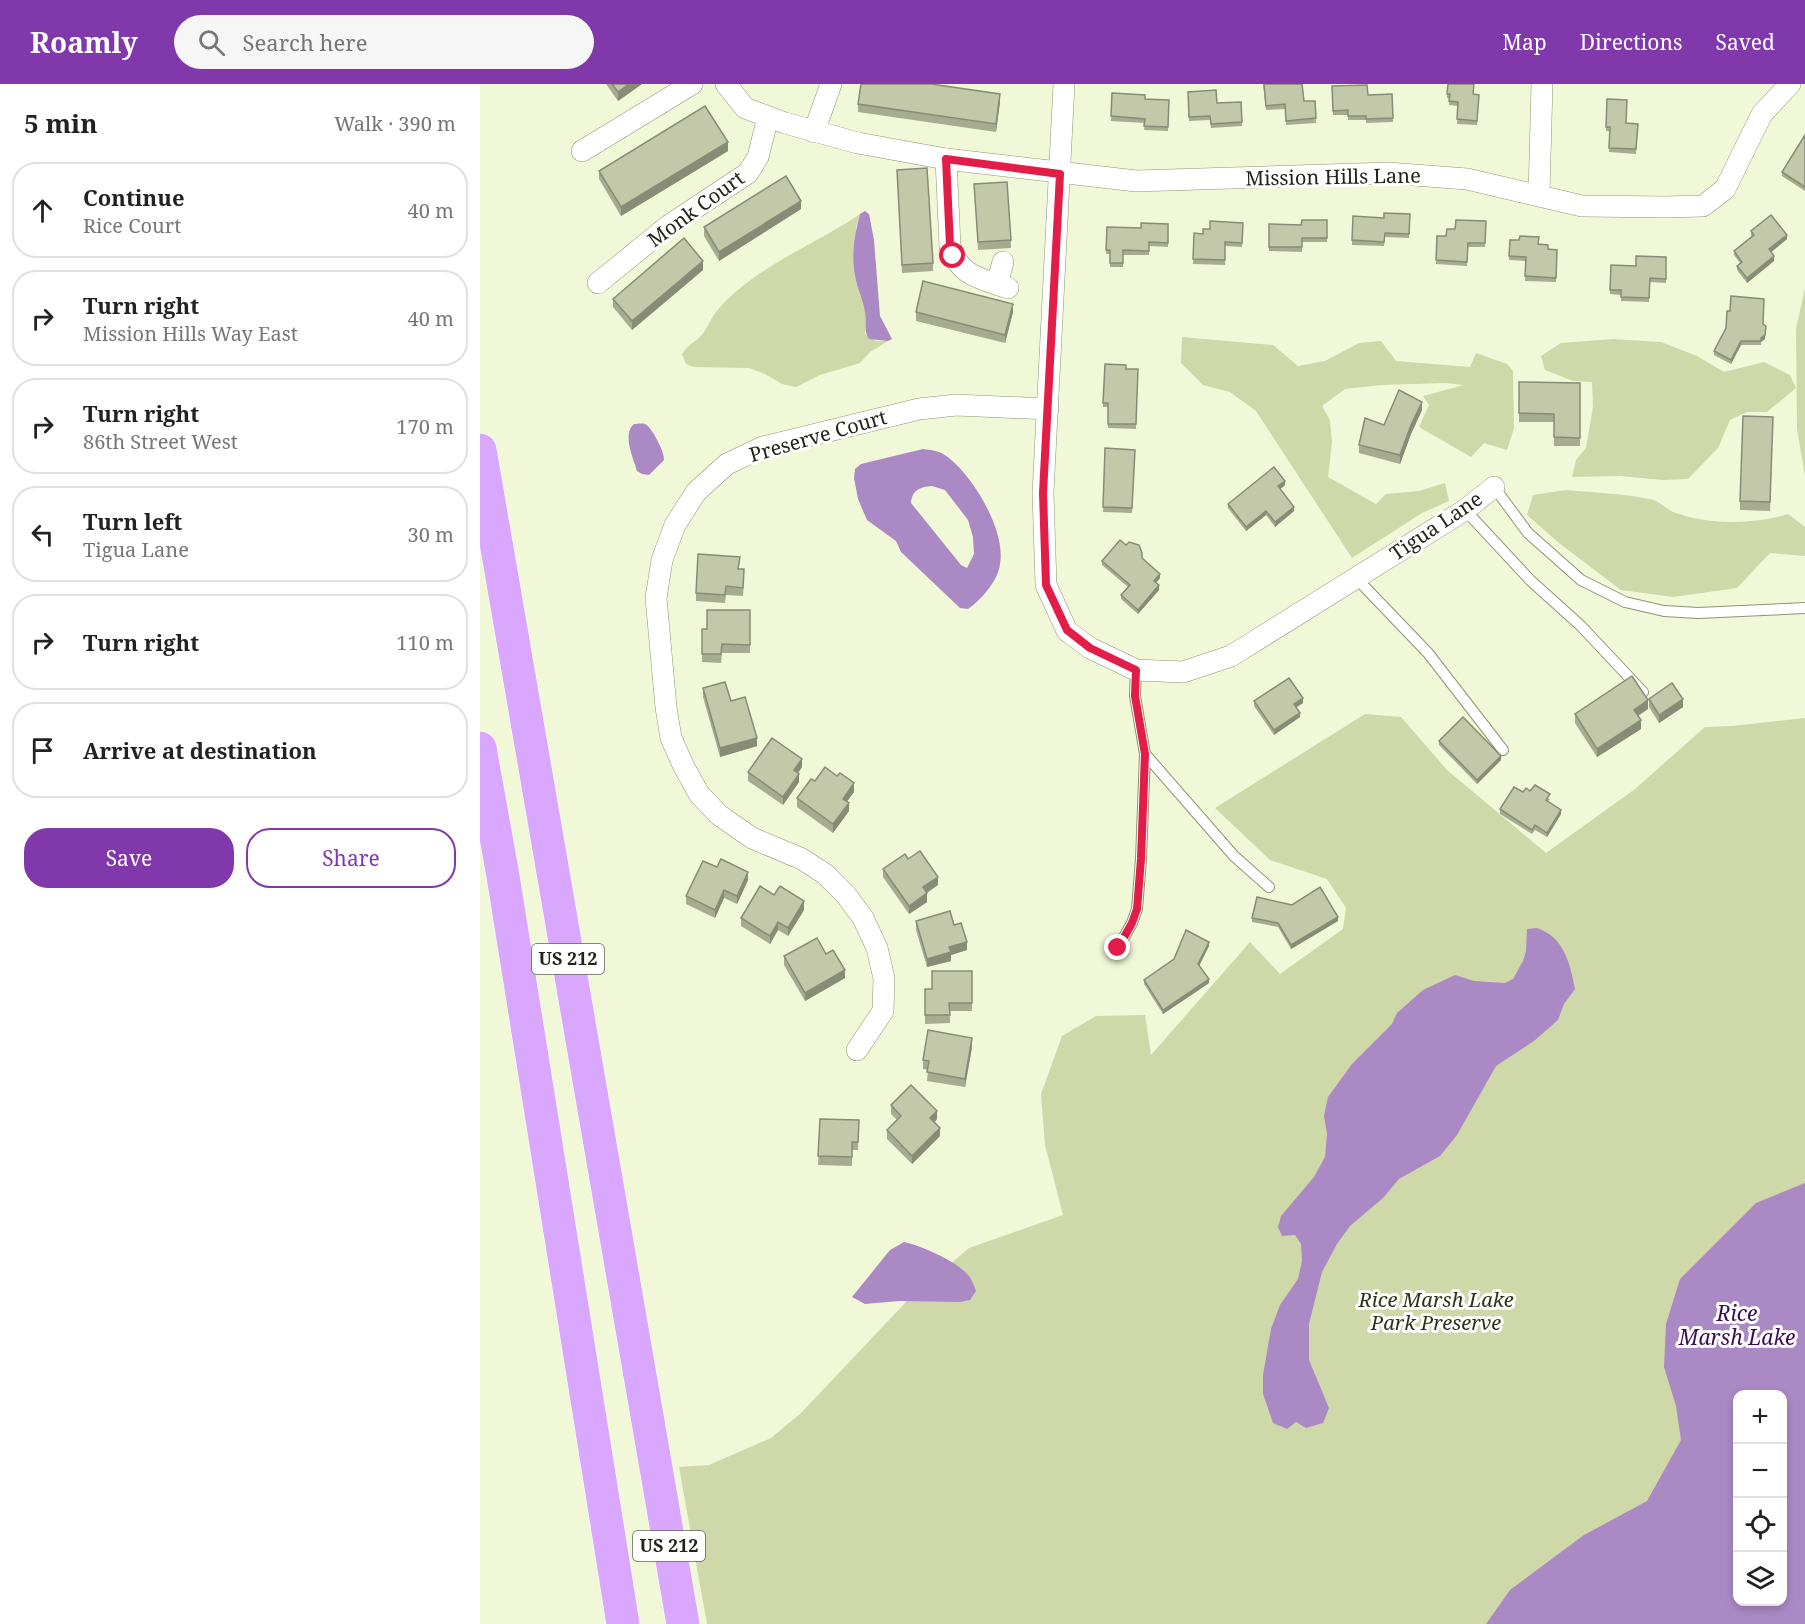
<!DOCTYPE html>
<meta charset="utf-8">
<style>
body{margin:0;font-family:"Noto Serif",serif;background:#f6f6f6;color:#222}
.controls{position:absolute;right:18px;bottom:18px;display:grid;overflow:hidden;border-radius:12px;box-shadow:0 3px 9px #0003}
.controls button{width:54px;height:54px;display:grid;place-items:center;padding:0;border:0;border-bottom:2px solid #e0e0e0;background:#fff;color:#222;font:30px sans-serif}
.stop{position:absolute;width:18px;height:18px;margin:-14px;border:4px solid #e11d48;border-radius:50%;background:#fff}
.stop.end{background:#e11d48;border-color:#fff;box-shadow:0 2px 6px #0008}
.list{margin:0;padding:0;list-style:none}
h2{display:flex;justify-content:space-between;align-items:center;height:78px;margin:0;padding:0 24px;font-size:26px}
h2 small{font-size:20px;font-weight:400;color:#767676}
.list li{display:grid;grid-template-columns:39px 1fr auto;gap:18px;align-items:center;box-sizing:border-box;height:96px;margin:0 12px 12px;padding:0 12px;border:2px solid #e0e0e0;border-radius:24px}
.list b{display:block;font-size:22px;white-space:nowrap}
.list p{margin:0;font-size:20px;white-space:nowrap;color:#767676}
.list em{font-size:20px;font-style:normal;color:#767676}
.actions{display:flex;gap:12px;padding:18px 24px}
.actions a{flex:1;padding:14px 0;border:2px solid #8038ab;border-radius:24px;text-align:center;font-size:21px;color:#8038ab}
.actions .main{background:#8038ab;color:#fff}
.icon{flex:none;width:33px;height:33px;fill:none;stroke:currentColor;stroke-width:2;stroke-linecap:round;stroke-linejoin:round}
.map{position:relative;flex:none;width:1325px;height:1540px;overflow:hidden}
header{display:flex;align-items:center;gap:36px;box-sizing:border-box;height:84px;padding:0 30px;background:#8038ab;color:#fff}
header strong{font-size:28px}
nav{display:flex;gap:33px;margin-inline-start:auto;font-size:21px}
.search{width:420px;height:54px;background:#f6f6f6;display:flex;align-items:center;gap:15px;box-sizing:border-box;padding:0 21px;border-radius:33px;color:#767676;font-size:22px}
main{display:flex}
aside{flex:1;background:#fff}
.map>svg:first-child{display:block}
</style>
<header>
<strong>Roamly</strong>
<div class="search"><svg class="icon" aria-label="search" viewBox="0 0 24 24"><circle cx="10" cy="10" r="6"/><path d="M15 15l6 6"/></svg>Search here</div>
<nav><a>Map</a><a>Directions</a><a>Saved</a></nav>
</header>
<main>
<aside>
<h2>5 min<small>Walk · 390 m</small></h2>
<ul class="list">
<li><svg class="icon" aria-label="ahead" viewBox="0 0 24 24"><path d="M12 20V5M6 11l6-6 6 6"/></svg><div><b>Continue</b><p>Rice Court</p></div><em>40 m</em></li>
<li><svg class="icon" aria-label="right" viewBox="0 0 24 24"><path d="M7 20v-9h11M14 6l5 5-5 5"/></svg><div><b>Turn right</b><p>Mission Hills Way East</p></div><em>40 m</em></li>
<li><svg class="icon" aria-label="right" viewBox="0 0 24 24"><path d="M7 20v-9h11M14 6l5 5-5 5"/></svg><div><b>Turn right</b><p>86th Street West</p></div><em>170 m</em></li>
<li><svg class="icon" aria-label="left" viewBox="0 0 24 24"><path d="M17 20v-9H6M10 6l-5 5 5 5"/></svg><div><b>Turn left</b><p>Tigua Lane</p></div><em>30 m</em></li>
<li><svg class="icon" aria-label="right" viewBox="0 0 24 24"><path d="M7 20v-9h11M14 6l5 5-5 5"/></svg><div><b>Turn right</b></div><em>110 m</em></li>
<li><svg class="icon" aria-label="arrive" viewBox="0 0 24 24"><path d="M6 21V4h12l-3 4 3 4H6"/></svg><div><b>Arrive at destination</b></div></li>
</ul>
<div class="actions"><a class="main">Save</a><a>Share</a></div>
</aside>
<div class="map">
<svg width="1325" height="1540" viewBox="0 0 1325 1540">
<rect width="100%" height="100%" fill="#f1f8d7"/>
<!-- green -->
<g fill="#cfd8a8" fill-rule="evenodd">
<path d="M380,130L376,143L386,231L385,250L396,257H408L390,268L380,279L340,291L316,303L302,300L285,290L269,284L214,283L206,280L202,270C209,259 218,257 224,248C229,241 231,234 236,228C270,185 335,161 380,130Z"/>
<polygon points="1325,204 1325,392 1317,345 1316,245"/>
<polygon points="702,253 793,261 818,282 845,277 879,259 901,257 916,277 990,283 996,269 1027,280 1033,287 1034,344 1027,366 1004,359 991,373 939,343 949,321 943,312 984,301 966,299 901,301 865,305 842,322 850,336 852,358 848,393 896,420 906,410 939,407 965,399 969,417 942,429 872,474 776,327 750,308 723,301 701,279"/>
<polygon points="1133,255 1181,258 1217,272 1244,288 1284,278 1310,291 1316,304 1287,328 1267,328 1250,336 1238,364 1208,395 1183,396 1140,392 1092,393 1096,376 1106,364 1113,323 1112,298 1093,297 1065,286 1061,272 1081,259"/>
<path d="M1086,406C1113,409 1142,409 1169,415C1178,416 1185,424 1193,428C1228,441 1273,441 1308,430L1325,443V472L1290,469L1257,504L1193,513L1141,506L1079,459L1047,431L1053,411Z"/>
<path d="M885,630L921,633L967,686L1066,769L1155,705L1225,643L1252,642L1325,634V1540H227L199,1383L229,1381L291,1354L321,1329L427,1217L489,1164L583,1131L565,1061L561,1010L582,952L616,932L665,931L671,971L770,858L800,890L863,845L866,824L847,795L790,776L735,724ZM1258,1310H1302V1518H1258Z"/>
</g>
<!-- water -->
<g fill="#ab89c5" fill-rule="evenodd">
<path d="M385,127L389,130L394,156L400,232L412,255L408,257L389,255C383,247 387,238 385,228C383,215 377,204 375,191C371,171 375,149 380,130Z"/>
<path d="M154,340C156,340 163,339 165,340C172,343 185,369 184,376L169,391L162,390L157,387C153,373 142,350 154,340Z"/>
<path d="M443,365C452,366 461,367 469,374C494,394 526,447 520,480C518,497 501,516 488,525L480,524L421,468L416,457L387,436L378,415L374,394L375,385L381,380ZM452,402L465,406L488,436L493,453L494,470L487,484L481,481L431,419C432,406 440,403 452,402Z"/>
<path d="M1057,844C1084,853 1090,879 1095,905L1084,920L1078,936L1054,957L1016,982L977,1051L960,1072L919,1095L903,1114L870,1142L857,1160L842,1188L829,1240V1276L849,1324L843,1339L826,1344L816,1338L807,1345L793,1339L783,1310V1291L791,1245L800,1221L818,1195L822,1177L821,1160L815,1151L802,1152L798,1143L801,1132L834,1093L845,1073L847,1050L844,1032L848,1013L872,980L912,940L917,929L943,906L975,891L994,897L1025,899L1033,895L1043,877L1046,867L1047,845Z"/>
<path d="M1325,1099V1540H1006L1030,1506L1104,1451L1167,1417L1201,1356L1196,1322L1184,1283L1186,1240L1200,1195L1276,1119ZM1258,1310H1302V1518H1258Z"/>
<path d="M424,1158C439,1161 473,1176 484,1187C491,1193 493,1199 496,1207L490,1216L480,1218L419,1217L385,1220L372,1213L410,1166Z"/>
</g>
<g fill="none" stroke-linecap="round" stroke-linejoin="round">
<!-- service casing -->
<g stroke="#8e9476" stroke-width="12">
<g id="service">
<polyline points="1014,403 1048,449 1101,496 1145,518 1184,527 1218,529 1325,524"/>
<polyline points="985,426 1050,496 1101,542 1163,608"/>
<polyline points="877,495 948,569 1023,666"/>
<polyline points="665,670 754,772 789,803"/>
<polyline points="638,864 652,839 657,825 661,775 665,670 655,612 656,586"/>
</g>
</g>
<!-- minor casing -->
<g stroke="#8e9476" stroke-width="22">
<g id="minor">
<polyline points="246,0 265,24 305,39 378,59 466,75 656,97 908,89 987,95 1102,122 1185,123 1223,122 1245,105 1282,30 1310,0"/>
<polyline points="584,0 563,409 566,501 587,547 610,564 656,586 703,588 751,572 985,426 1014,403"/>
<polyline points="334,48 351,0"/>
<polyline points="102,67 212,0"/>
<path d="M466,75L470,162C480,193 500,194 528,204"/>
<polyline points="1059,111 1062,0"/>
<polyline points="118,199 188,142 268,89 278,73 288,33"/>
<polyline points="517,200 523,178"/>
<polyline points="377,966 403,927 404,894 397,864 383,834 366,811 345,790 322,775 272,754 239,731 219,710 204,683 191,654 186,623 176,514 182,476 195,441 216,408 247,380 283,363 439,325 476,321 568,325"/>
</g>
</g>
<!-- motorway casing -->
<g stroke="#fff" stroke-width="34">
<g id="motorway">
<polyline points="0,366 203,1540"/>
<polyline points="0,664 23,792 143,1540"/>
</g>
</g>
<!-- service -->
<use href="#service" stroke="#fff" stroke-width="10"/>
<!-- minor -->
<use href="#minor" stroke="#fff" stroke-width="21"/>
<!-- motorway -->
<use href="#motorway" stroke="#d9a7fe" stroke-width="33"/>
</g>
<!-- wall -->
<g fill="#a7ac90">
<polygon points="126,0 162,0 138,17"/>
<polygon points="783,0 824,17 835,17 836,39 806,41 805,25 786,26"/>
<polygon points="968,0 994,10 999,11 997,41 977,40 978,22 969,21 969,14 967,14"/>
<polygon points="852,2 888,11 912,10 913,38 886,39 886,36 868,36 868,31 853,31"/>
<polygon points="708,8 737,19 761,18 762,42 731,44 730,36 709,37"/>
<polygon points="632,9 665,15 689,16 688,47 664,46 665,39 631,37"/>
<polygon points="1127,15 1146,39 1158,40 1156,70 1129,68 1130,47 1126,47"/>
<polygon points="520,18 516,48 378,28 378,20"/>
<polygon points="1325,51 1325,107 1302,92 1302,88"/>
<polygon points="248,67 141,132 119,95 119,87"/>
<polygon points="417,86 453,179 453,187 422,189"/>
<polygon points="494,100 531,156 531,164 498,166"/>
<polygon points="321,125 239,177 224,152 224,143"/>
<polygon points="930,130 929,154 905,153 904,162 872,161 872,156 904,134"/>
<polygon points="847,136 847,158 822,158 822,168 789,167 789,140 821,141"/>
<polygon points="1006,137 1005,163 988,163 987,182 956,180 957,152 966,152 975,145"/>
<polygon points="763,139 762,163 745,162 745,181 713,180 714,149 723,150 730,145"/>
<polygon points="688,140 688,163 669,162 669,171 643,171 643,183 630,183 630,170 626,170 627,143 661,144"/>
<polygon points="1271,147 1307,155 1291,168 1294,177 1267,199 1257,186 1257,182 1260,179 1254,171 1254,167 1272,153 1271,151"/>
<polygon points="1030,156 1058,160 1068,165 1077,166 1076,198 1045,197 1046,177 1029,176"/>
<polygon points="1186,173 1186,199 1170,198 1169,218 1141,217 1141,211 1130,210 1131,181 1156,182"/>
<polygon points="223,186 152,246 133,223 133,215"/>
<polygon points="436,228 533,228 525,259 436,237"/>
<polygon points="1283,240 1286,242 1285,255 1281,258 1281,261 1261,261 1251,280 1234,271 1234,267"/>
<polygon points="625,280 646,285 658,285 656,345 628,344 628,323 623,323"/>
<polygon points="1039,298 1100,299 1100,362 1074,362 1074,338 1039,338"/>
<polygon points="942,326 931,350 920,380 879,369 879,361 904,341"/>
<polygon points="1293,333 1290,427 1260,426 1260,417"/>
<polygon points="625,364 655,366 652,429 623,428"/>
<polygon points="805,401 800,405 814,427 795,443 786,431 766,447 748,424 748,420"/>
<polygon points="662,474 680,494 676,499 679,506 658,530 641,515 641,511 648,503 622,481 622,477"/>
<polygon points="259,485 264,494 263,512 246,511 245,519 216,517 216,509"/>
<polygon points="270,526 270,569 242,569 241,579 222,578 222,545 227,545"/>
<polygon points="223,604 251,617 277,662 240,673 223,613"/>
<polygon points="1169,615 1203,623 1179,639 1169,623"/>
<polygon points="774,617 823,619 816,623 820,633 794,651 774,622"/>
<polygon points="1168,625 1158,632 1161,645 1117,673 1095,639 1095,630"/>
<polygon points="959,657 1021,676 997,700 959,661"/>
<polygon points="322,683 318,689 319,698 303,721 268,697 268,688"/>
<polygon points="1050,707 1070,715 1068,717 1081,730 1067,753 1055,746 1052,750 1020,730 1020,725 1043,708"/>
<polygon points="374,708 367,717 369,727 353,749 317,723 317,714"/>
<polygon points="428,775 458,801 447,809 447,818 429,830 403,793 403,785"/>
<polygon points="237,783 268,796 257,820 244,814 235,834 206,820 206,812"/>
<polygon points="294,811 324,826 308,852 298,846 290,860 261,842 261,834"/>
<polygon points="772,834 858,837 811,865 798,843 772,838"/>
<polygon points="436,837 474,841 487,866 471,871 471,877 447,883 436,846"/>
<polygon points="729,862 719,882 729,899 683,930 664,900 664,896"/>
<polygon points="346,870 365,894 325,917 304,881 304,872"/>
<polygon points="492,887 492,927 470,927 470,939 445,940 445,905 452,905"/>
<polygon points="492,963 485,1003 447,997 448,986 443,985 443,976"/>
<polygon points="411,1021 457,1035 455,1038 460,1052 432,1080 407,1055 407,1046 417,1036 411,1030"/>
<polygon points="340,1035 379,1036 378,1066 372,1066 372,1082 338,1081"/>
</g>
<!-- shaded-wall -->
<g fill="#888c76">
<polygon points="149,0 162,0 138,17 138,8"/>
<polygon points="520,10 520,18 516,48 516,40"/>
<polygon points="248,58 248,67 141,132 141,123"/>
<polygon points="321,117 321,125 239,177 239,168"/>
<polygon points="1307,151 1307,155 1289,170 1289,165"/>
<polygon points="1294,172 1294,177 1267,199 1267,194"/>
<polygon points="223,177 223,186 152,246 152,237"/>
<polygon points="533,220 533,228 525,259 525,251"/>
<polygon points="1285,251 1285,255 1281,258 1281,254"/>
<polygon points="1261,257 1261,261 1251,280 1251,276"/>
<polygon points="942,318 942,326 931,350 920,380 920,371 931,341"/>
<polygon points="805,397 805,401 798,407 798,402"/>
<polygon points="814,423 814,427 795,443 795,438"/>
<polygon points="786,427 786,431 766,447 766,443"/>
<polygon points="680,490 680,494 674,501 674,497"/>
<polygon points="679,501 679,506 658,530 658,526"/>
<polygon points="823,614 823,619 814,625 814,620"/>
<polygon points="1203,615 1203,623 1179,639 1179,631"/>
<polygon points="1168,616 1168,625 1154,634 1154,626"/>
<polygon points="820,629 820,633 794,651 794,646"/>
<polygon points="1161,636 1161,645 1117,673 1117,665"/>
<polygon points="277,654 277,662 240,673 240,664"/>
<polygon points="1021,672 1021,676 997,700 997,696"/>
<polygon points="322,675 322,683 314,695 314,686"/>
<polygon points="319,690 319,698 303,721 303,713"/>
<polygon points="374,699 374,708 363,723 363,715"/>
<polygon points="369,719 369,727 353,749 353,740"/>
<polygon points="1081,726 1081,730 1067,753 1067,749"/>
<polygon points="268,788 268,796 257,820 257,812"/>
<polygon points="458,793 458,801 443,811 443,803"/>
<polygon points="244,806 244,814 235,834 235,826"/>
<polygon points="447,809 447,818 429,830 429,822"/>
<polygon points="324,817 324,826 308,852 308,844"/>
<polygon points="858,833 858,837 811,865 811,861"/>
<polygon points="298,838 298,846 290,860 290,852"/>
<polygon points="487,858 487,866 471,871 471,877 447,883 447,875 469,863"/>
<polygon points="729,858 729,862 718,884 718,880"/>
<polygon points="365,886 365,894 325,917 325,909"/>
<polygon points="729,895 729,899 683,930 683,926"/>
<polygon points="492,954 492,963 485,1003 485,995"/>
<polygon points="457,1027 457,1035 450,1042 450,1034"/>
<polygon points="460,1044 460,1052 432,1080 432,1072"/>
</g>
<!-- building -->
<g fill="#c2c8a8" stroke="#888c76" stroke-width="1.5">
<polygon points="132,0 149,0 138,8"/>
<polygon points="381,0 451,0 520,10 516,40 378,20"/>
<polygon points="784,0 822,0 824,17 835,17 836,34 806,37 805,20 786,22"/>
<polygon points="968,0 994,0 993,10 999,11 997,37 977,35 978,18 969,17 970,10 967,10"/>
<polygon points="887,1 888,11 912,10 913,34 886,35 886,32 868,32 868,26 853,27 852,2"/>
<polygon points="736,6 737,19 761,18 762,38 731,40 730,32 709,33 708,8"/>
<polygon points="632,9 665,11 665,15 689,16 688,43 664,42 665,35 631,32"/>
<polygon points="1127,15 1147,16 1146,39 1158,40 1156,65 1129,64 1130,43 1126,43"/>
<polygon points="225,22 248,58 141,123 119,87"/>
<polygon points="1325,51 1325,103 1302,88"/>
<polygon points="447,84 453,179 422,181 417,86"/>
<polygon points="306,92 321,117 239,168 224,143"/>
<polygon points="527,98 531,156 498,158 494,100"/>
<polygon points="904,129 930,130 929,150 905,149 904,158 872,156 873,132 904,134"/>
<polygon points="1291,131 1307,151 1289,165 1294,172 1267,194 1257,182 1262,178 1254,167 1274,151 1271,147"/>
<polygon points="822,136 847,136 847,154 822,154 822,163 789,163 789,140 821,141"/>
<polygon points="976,136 1006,137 1005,159 988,159 987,178 956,176 957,152 966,152 967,145 975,145"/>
<polygon points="730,137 763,139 762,159 745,158 745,176 713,175 714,149 723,150 723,145 730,145"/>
<polygon points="661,139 688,140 688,159 669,158 669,167 643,166 643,179 630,179 630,166 626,166 627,143 661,144"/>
<polygon points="1040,152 1059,153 1058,160 1068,161 1068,165 1077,166 1076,194 1045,192 1046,173 1029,172 1030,156 1039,156"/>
<polygon points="204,154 223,177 152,237 133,215"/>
<polygon points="1156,172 1186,173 1186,195 1170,194 1169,214 1141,213 1141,206 1130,206 1131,181 1156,182"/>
<polygon points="443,197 533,220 525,251 436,228"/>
<polygon points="1251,212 1284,215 1283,240 1286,242 1285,251 1281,254 1281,257 1261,257 1251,276 1234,267 1246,244 1247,227 1250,227"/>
<polygon points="625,280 646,281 646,285 658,285 656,340 628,340 628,319 623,319"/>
<polygon points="1039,298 1100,299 1100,354 1074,353 1074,330 1039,329"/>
<polygon points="919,306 942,318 931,341 920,371 879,361 885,334 904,341"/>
<polygon points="1263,332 1293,333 1290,418 1260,417"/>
<polygon points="625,364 655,366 652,424 623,423"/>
<polygon points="794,383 805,397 798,402 814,423 795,438 786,427 766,443 748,420"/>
<polygon points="640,456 646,461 649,458 659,461 662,469 662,474 680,490 674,497 679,501 658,526 641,511 650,501 622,477"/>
<polygon points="218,470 260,473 258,485 264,485 263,504 246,502 245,511 216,509"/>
<polygon points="227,526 270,526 270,561 242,560 241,570 222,570 222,545 227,545"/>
<polygon points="1152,592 1168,616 1154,626 1161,636 1117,665 1095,630"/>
<polygon points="809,594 823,614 814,620 820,629 794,646 774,617"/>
<polygon points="245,598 251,617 265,613 277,654 240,664 223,604"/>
<polygon points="1192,599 1203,615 1179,631 1169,615"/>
<polygon points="983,633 1021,672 997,696 959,657"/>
<polygon points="292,654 322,675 314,686 319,690 303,713 268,688"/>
<polygon points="345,683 357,692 360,689 374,699 363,715 369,719 353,740 317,714 331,695 335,697"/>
<polygon points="1055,701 1070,710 1066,716 1081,726 1067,749 1055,741 1052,746 1020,725 1034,703 1043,708 1046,704 1050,707"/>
<polygon points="440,767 458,793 443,803 447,809 429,822 403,785 425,770 428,775"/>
<polygon points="241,775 268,788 257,812 244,806 235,826 206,812 223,777 237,783"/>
<polygon points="280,802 294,811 300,802 324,817 308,844 298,838 290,852 261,834"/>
<polygon points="840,803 858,833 811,861 798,839 772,834 777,813 812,821"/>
<polygon points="470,827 474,841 481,839 487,858 469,863 471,868 447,875 436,837"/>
<polygon points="706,846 729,858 718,880 729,895 683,926 664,896 694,875"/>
<polygon points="337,854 346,870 353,866 365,886 325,909 304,872"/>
<polygon points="452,887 492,887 492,919 469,919 470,931 445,931 445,905 452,905"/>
<polygon points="448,946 492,954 485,995 447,988 449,977 443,976"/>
<polygon points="431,1001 457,1027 450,1034 460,1044 432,1072 407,1046 421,1032 411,1021"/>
<polygon points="340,1035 379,1036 378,1058 372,1058 372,1073 338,1072"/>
</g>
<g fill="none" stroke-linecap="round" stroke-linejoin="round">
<!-- route -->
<polyline stroke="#e11d48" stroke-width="8" points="473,172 470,162 466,75 580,90 563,409 566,501 587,546 610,564 656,586 655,612 665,670 661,775 657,825 652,839 638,864"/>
</g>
<g text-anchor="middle" stroke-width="6" stroke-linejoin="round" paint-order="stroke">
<!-- shield labels -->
<g fill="#fff" stroke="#64665d" stroke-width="1.5">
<rect x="52" y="860" width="72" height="30" rx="4.5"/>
<rect x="153" y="1447" width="72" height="30" rx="4.5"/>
</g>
<g font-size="18" font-weight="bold" fill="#222418">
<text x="88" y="881">US 212</text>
<text x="189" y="1468">US 212</text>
</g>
<!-- street labels -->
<g font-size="20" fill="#222418" stroke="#fff">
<text transform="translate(853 93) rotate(-1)" y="7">Mission Hills Lane</text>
<text transform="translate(216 125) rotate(-36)" y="7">Monk Court</text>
<text transform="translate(338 352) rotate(-16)" y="7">Preserve Court</text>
<text transform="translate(956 442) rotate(-34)" y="7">Tigua Lane</text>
</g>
<!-- park labels -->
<g font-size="20" font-style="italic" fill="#2e3214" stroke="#fff">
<text x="956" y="1223">Rice Marsh Lake<tspan x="956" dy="23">Park Preserve</tspan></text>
</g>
<!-- water labels -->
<g font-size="21" font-style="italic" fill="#3c0d55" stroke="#fff">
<text x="1257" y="1237">Rice<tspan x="1257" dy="24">Marsh Lake</tspan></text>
</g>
</g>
</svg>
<div class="controls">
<button>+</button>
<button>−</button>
<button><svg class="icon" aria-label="locate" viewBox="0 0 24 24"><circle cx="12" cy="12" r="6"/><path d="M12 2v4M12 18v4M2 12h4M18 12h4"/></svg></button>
<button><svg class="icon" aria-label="layers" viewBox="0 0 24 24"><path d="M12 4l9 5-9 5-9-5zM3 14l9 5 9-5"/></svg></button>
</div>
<div class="stop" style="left:473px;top:172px"></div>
<div class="stop end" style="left:638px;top:864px"></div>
</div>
</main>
